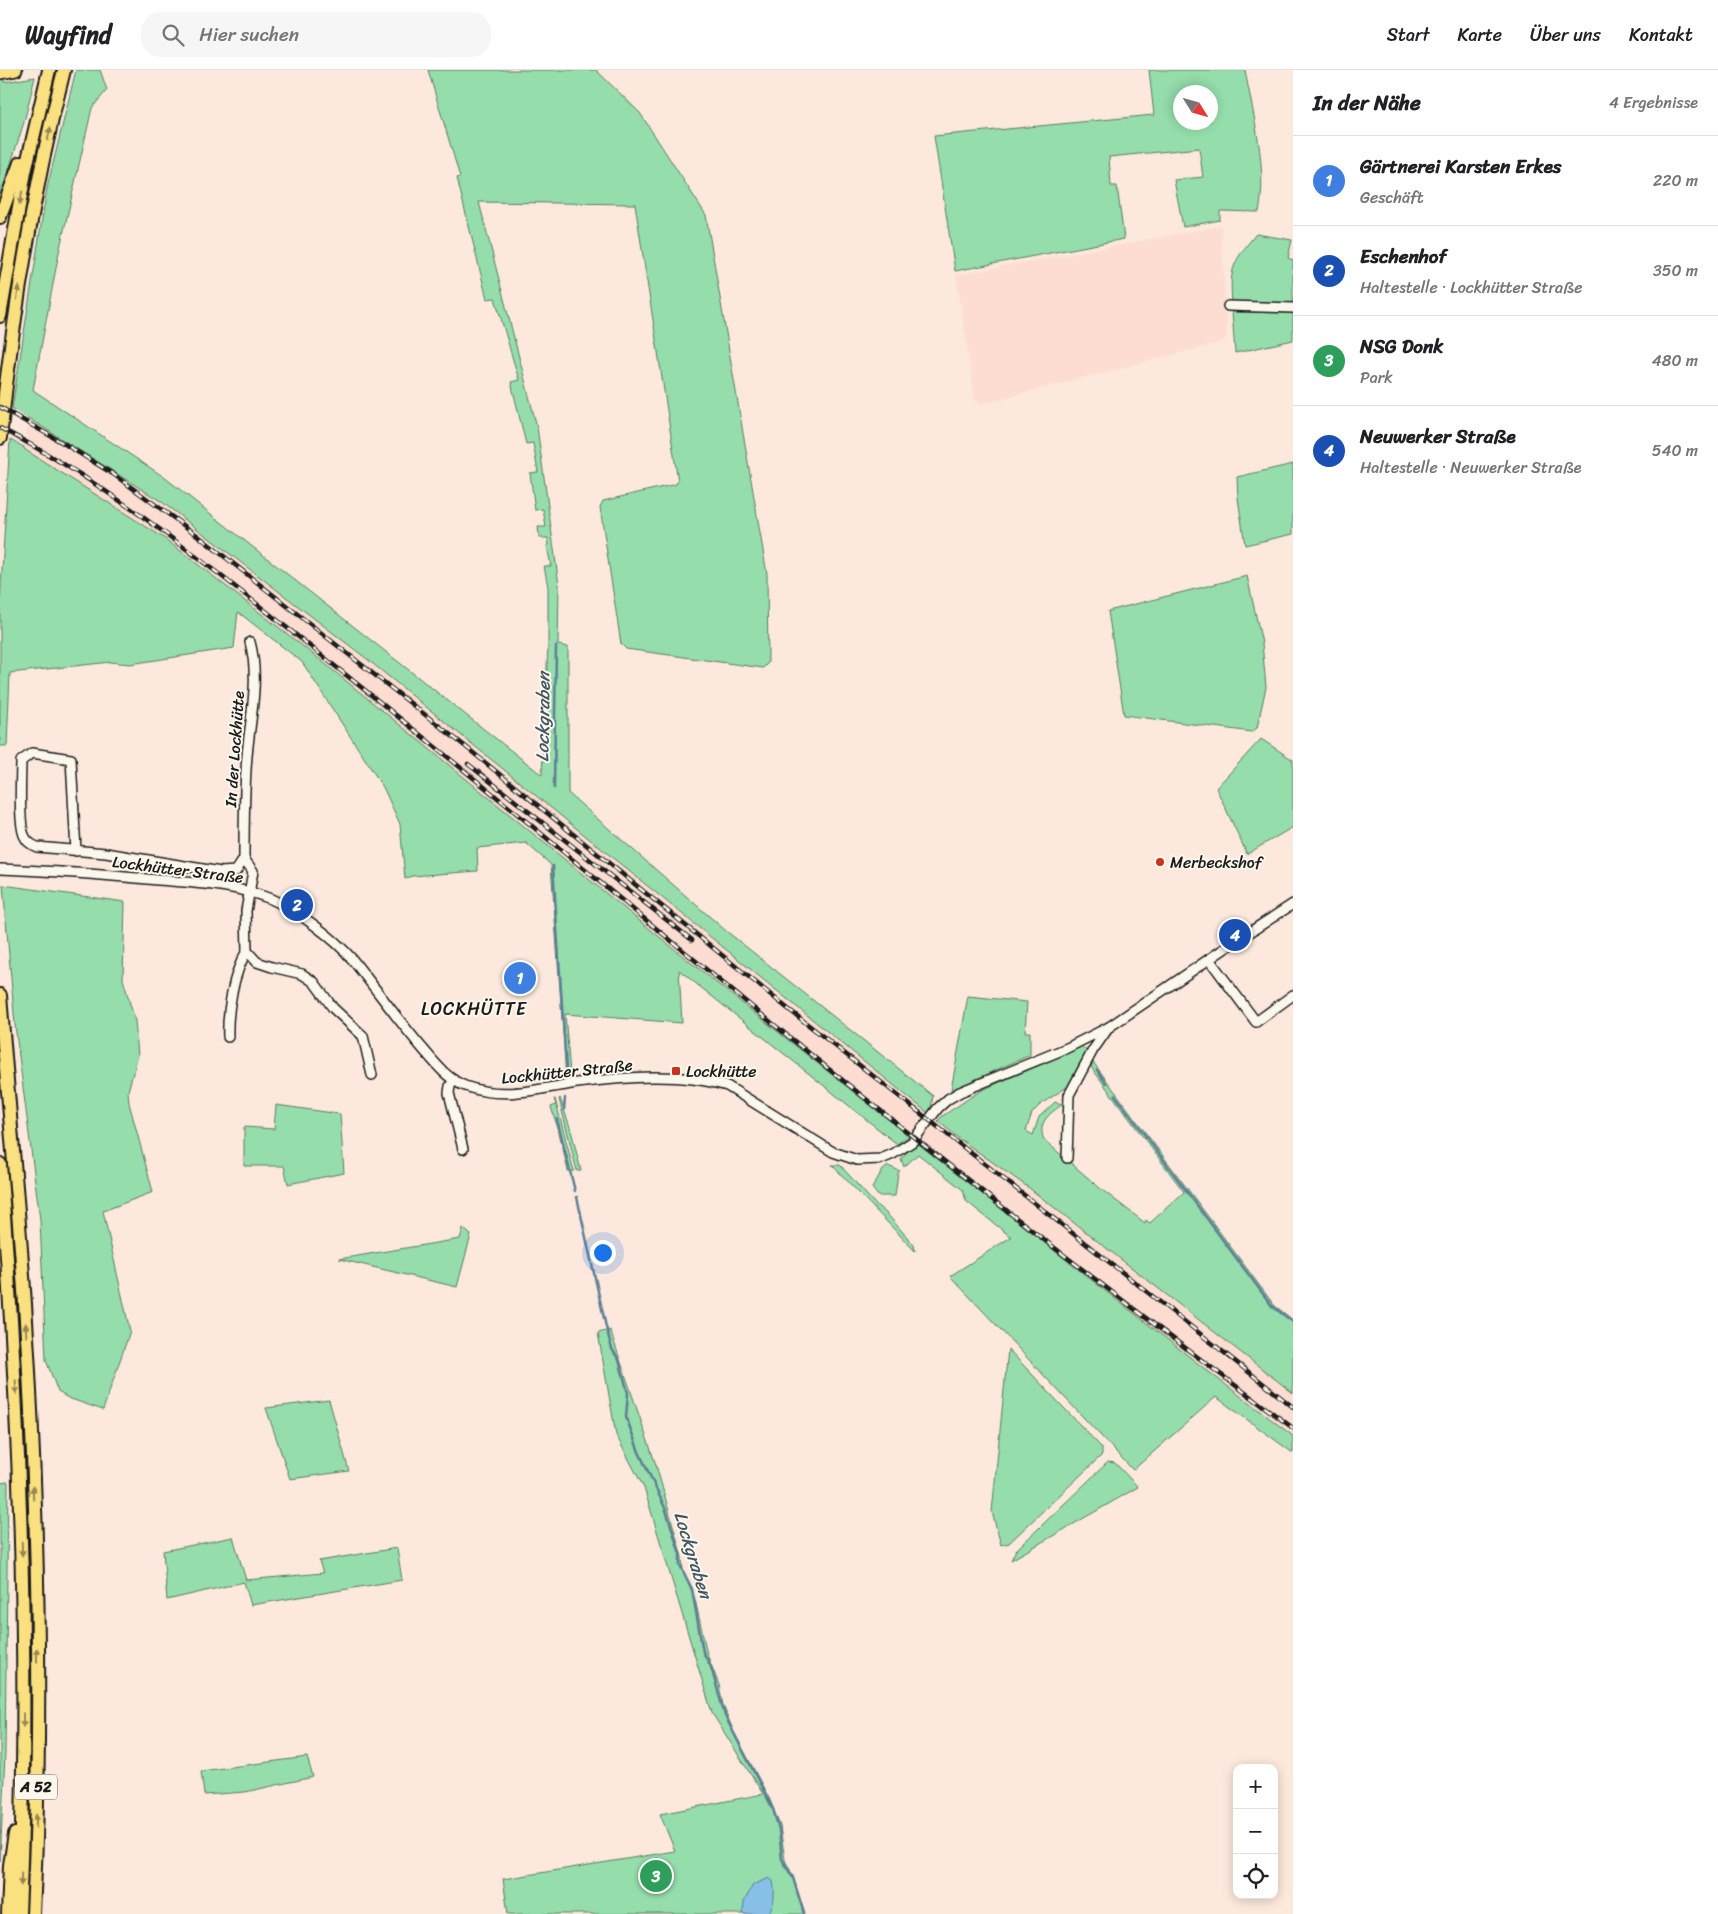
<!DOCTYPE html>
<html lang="de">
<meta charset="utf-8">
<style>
body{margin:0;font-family:Sriracha,sans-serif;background:#f6f6f6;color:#202124}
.controls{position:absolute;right:15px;bottom:15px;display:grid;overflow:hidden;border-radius:10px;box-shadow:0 2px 12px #0003}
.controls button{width:45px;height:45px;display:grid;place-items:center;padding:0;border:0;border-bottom:1px solid #e0e0e0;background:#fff;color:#202124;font:25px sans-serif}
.compass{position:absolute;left:1173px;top:15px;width:45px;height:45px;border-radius:50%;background:#fff;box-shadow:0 2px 12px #0003;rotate:127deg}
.you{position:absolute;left:602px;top:1182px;width:18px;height:18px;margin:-12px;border:4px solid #fff;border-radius:50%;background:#1a73e8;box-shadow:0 0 0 8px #1a73e833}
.badge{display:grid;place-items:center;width:32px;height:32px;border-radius:50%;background:#2563eb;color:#fff;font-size:16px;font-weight:700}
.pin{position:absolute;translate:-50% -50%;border:2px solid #fff;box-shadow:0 1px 5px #0006}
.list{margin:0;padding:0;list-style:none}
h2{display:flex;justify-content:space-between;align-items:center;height:65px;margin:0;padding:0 20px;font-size:21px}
h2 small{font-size:16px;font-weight:400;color:#757577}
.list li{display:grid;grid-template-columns:32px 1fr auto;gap:15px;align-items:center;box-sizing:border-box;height:90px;padding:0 20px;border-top:1px solid #e0e0e0}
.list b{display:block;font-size:19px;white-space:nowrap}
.list p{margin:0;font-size:16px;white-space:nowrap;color:#757577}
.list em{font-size:16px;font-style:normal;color:#757577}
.icon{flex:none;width:28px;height:28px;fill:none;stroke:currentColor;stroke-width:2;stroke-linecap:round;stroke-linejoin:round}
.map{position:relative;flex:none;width:1293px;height:1844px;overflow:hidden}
header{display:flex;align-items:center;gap:30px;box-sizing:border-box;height:70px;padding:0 25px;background:#fff;border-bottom:1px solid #e0e0e0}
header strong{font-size:24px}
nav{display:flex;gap:28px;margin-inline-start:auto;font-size:18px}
.search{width:350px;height:45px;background:#f6f6f6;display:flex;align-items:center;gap:12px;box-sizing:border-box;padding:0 18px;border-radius:20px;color:#757577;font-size:19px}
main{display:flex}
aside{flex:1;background:#fff}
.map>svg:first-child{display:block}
</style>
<header>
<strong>Wayfind</strong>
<div class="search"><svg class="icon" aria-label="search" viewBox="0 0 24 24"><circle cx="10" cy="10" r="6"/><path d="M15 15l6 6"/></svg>Hier suchen</div>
<nav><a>Start</a><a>Karte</a><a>Über uns</a><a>Kontakt</a></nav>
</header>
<main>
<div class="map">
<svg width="1293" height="1844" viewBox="0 0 1293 1844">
<rect width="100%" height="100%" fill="#fce8dc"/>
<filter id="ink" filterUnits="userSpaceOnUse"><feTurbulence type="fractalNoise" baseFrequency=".02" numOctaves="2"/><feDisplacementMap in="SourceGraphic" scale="10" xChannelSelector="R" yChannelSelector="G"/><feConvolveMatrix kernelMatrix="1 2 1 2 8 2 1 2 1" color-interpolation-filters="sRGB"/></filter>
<g filter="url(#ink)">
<!-- built -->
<g fill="#fdddd1">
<polygon points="1221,156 1227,266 1222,272 981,334 975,330 956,205"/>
<polygon points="30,348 162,432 367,589 957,1067 1029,1118 1293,1323 1293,1366 1205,1299 909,1066 684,887 318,588 164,468 23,379"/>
</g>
<!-- green -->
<g fill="#95ddab" stroke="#587c64" fill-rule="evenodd">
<polygon points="76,0 100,0 107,20 92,38 59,182 33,320 164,407 542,705 548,575 548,517 544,496 551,496 547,476 549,475 548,468 539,468 538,457 546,457 543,439 535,440 530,403 538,402 533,373 526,374 511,312 519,310 495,228 487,229 457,108 460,107 428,0 596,0 640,43 706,145 767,504 768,593 763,598 626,579 621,574 600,437 603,431 676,414 678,411 635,134 479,132 537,357 559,515 558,575 568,577 568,723 725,860 933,1026 931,1038 928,1043 367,589 162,432 12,338 47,118"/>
<path d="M1149,0H1245C1253,45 1268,98 1259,142L1220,141V150L1183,157L1174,110L1203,107L1199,78L1109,87L1111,116H1117L1124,169L955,201L934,66L1154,45ZM1210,22V52H1180V22Z"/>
<polygon points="35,7 24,52 0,128 0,8 3,8 4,12"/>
<path d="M1256,164L1292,170L1288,188L1293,190V233L1232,232C1229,197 1234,191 1256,164Z"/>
<polygon points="1232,242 1293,243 1293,270 1235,283"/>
<polygon points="10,370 24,377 24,379 164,468 318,588 684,887 909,1066 897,1074 679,900 682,953 565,944 570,1003 566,1004 551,795 526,773 477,778 478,801 412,806 405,809 400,754 383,717 302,592 238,542 234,578 130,594 111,592 10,603 7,676 0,676 0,532"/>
<polygon points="1293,394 1293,464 1245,475 1238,428 1237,407"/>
<polygon points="1247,506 1262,573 1266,617 1257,658 1252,662 1124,645 1108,541"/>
<polygon points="1261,669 1293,690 1293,757 1247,784 1216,718"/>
<polygon points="3,815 125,832 123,909 135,951 138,985 128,1021 129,1033 153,1122 103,1141 130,1261 103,1340 68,1328 58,1322 46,1290 40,1150 15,955"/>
<polygon points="968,926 1027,932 1025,962 1030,962 1030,985 951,1020"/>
<path d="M1081,976L1086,980L1087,986L1070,1015L1041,1034L1032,1043L1026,1061L1033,1065L1039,1047L1055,1032L1063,1034C1049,1044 1037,1052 1044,1070L1101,1119L1145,1153L1146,1150L1150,1153L1184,1122L1091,997L1093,992L1274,1235L1293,1250V1323L1029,1118L957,1067L938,1051L941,1047L980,1021Z"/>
<polygon points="560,1028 571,1060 581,1101 577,1101 559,1029"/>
<polygon points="554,1029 555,1029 574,1101 568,1101 559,1062 551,1037 556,1035"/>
<polygon points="276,1035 340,1044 344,1103 288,1114 284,1096 244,1096 244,1057 274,1059"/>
<polygon points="916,1072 1205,1299 1293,1366 1293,1383 1216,1327 1133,1400 950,1206 1011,1167 966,1131 963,1120 918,1084 904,1097 901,1089"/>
<polygon points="832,1095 840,1095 873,1132 887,1144 914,1175 915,1181"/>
<polygon points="888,1096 900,1101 898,1103 895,1126 878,1126 872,1118 882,1101"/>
<polygon points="463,1158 471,1165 457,1217 339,1189 460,1169"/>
<polygon points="610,1260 656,1395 682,1487 683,1500 695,1529 707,1584 719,1615 723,1635 733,1660 770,1730 780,1756 785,1790 793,1806 805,1844 508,1844 503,1809 675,1781 660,1744 763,1724 712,1643 644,1418 616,1365 598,1263"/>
<polygon points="1008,1279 1102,1378 1102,1385 1009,1473 1001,1475 992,1442"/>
<polygon points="329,1330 349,1401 290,1409 266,1338"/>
<polygon points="1108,1392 1115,1393 1138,1417 1011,1490 1016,1480"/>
<polygon points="8,1412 5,1684 0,1792 0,1413"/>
<polygon points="233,1467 246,1510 323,1503 319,1491 397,1478 402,1510 251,1535 244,1512 167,1530 163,1481"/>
<polygon points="307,1687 313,1707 245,1722 204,1725 201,1701"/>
</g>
<!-- water -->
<path fill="#88bfe6" stroke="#5d7e95" d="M769,1808L773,1811C775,1822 775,1834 768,1844H743L744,1832L753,1815Z"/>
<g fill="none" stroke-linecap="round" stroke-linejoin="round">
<!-- stream -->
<g stroke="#5d7e95" stroke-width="2.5">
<polyline points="554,718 556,576"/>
<polyline points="553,796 566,998"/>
<polyline points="1097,1000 1106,1013"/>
<polyline points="1115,1025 1272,1236 1293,1252"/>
<polyline points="564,1040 565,1028"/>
<polyline points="557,1049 575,1121"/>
<polyline points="577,1127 606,1257 612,1279 619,1290 628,1323 626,1347 639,1382 666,1440 680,1484 680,1495 692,1519 703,1582 711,1597 725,1646 773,1739 779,1760 782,1789 793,1808 804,1844"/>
</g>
<!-- minor casing -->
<g stroke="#1c1c1c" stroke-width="12">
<g id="minor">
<polyline points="1228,236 1293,238"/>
<path d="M250,572C260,609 250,649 247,686C244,720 244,755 244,789L253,801L246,841L247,881L257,892L272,897L302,904L314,912L333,938L363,966L372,1005"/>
<path d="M76,781L71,689L32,683L21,691C21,707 18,756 25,767C27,772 32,775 37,777L106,783L221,802L236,801L244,789"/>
<path d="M0,799C53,801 106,805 158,810C195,813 236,815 271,829C297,840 334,868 352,889C376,919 398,950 423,979C435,993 447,1009 465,1016C502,1030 540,1019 577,1013C623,1007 682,1002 727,1016L833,1082L857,1090L881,1089L893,1084L912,1072L938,1038L948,1029L960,1022L1067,978L1109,957L1224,879L1293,834"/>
<polyline points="1209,889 1256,952 1293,925"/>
<path d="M228,967C227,942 233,903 247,881"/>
<polyline points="454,1010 450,1016 449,1023 463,1079"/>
<polyline points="1067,1088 1069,1025 1093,980 1109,957"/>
</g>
</g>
<!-- major casing -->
<g stroke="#1c1c1c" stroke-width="15">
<polyline id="major" points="0,3 16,0"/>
</g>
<!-- highway casing -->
<g stroke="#1c1c1c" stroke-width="16">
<g id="highway">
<polyline points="0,147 20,93"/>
<polyline points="0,246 25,102 49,0"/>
<path d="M0,368C13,244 33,120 64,0"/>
<path d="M0,925C8,1028 18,1131 25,1234C38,1436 43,1641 33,1844"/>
<path d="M0,1094C20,1343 30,1594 19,1844"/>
<polyline points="8,1844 10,1795 15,1764"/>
</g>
</g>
<!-- minor -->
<use href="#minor" stroke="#fbf7ec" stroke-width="9"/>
<!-- major -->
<use href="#major" stroke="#fbe080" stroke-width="11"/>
<!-- highway -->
<use href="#highway" stroke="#fbe080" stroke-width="12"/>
<!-- rail casing -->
<g stroke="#1c1c1c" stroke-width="4.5">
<g id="rail">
<polyline points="0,337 63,373 113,404 197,465 466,677 787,938 1293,1337"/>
<path d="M0,358C93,406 176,470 257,534C348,606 437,678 526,751C777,959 1030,1165 1293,1358"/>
<polyline points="468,694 692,870"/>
</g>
</g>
<!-- rail -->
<use href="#rail" stroke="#fbf7ec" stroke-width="2.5" stroke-dasharray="8" stroke-linecap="butt"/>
</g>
<!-- one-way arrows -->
<defs><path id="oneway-solid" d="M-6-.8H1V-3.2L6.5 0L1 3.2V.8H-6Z" transform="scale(1.25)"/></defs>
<g fill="#978853">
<use href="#oneway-solid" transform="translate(49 64) rotate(-78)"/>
<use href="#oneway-solid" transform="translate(21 128) rotate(100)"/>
<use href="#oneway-solid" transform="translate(18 223) rotate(-80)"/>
<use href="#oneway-solid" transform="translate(26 1260) rotate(-93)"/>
<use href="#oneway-solid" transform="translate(16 1317) rotate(87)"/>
<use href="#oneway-solid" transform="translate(33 1423) rotate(-92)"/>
<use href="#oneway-solid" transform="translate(22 1479) rotate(89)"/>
<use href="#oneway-solid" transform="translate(37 1585) rotate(-90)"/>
<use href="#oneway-solid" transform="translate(23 1650) rotate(90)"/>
<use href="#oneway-solid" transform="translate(36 1751) rotate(-89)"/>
<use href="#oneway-solid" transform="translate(21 1809) rotate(92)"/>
</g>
</g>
<!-- markers -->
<g fill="#c8321e" stroke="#fbf7ec" stroke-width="2">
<circle cx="1160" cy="792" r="5"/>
<rect x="671" y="996" width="10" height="10" rx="2.5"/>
</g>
<g text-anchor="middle" stroke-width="4" stroke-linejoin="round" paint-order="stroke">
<!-- shield labels -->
<rect fill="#fbf7ec" stroke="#5f5e5a" stroke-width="1" x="15" y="1704.5" width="42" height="25" rx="4"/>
<g font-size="15" font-weight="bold" fill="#1c1c1c">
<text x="36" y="1722">A 52</text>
</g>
<!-- street labels -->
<g font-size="16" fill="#1c1c1c" stroke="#fbf7ec">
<text transform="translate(234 679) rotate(-86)" y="6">In der Lockhütte</text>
<text transform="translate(178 799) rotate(7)" y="6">Lockhütter Straße</text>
<text transform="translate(567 1001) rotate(-6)" y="6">Lockhütter Straße</text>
</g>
<!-- poi labels -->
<g font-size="16" fill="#1c1c1c" stroke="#fbf7ec" text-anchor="start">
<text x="1170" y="798">Merbeckshof</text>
<text x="686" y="1007">Lockhütte</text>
</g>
<!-- water labels -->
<g font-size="18" font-style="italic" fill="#425563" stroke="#fbf7ec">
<text transform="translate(543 647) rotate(-89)" y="6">Lockgraben</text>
<text transform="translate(693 1485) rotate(73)" y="6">Lockgraben</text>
</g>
<!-- neighbourhood labels -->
<g font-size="18" letter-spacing="1" fill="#1c1c1c" stroke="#fbf7ec">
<text x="474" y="945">LOCKHÜTTE</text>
</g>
</g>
</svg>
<div class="controls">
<button>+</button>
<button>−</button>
<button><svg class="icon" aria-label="locate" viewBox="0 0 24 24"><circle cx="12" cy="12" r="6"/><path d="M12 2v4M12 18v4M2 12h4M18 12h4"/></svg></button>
</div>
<svg class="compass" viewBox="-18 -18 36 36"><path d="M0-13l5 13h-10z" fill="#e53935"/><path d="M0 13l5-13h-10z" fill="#757577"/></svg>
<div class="you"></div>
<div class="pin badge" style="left:520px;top:908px;background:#3f7fe0">1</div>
<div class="pin badge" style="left:297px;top:835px;background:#1a4fb4">2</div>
<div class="pin badge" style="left:656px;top:1806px;background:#2e9e5b">3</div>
<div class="pin badge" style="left:1235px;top:865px;background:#1a4fb4">4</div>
</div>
<aside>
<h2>In der Nähe<small>4 Ergebnisse</small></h2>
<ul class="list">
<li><span class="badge" style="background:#3f7fe0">1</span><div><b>Gärtnerei Karsten Erkes</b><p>Geschäft</p></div><em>220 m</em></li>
<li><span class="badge" style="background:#1a4fb4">2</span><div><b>Eschenhof</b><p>Haltestelle · Lockhütter Straße</p></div><em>350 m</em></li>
<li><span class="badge" style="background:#2e9e5b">3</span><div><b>NSG Donk</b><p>Park</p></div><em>480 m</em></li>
<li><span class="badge" style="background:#1a4fb4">4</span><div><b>Neuwerker Straße</b><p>Haltestelle · Neuwerker Straße</p></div><em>540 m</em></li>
</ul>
</aside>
</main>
